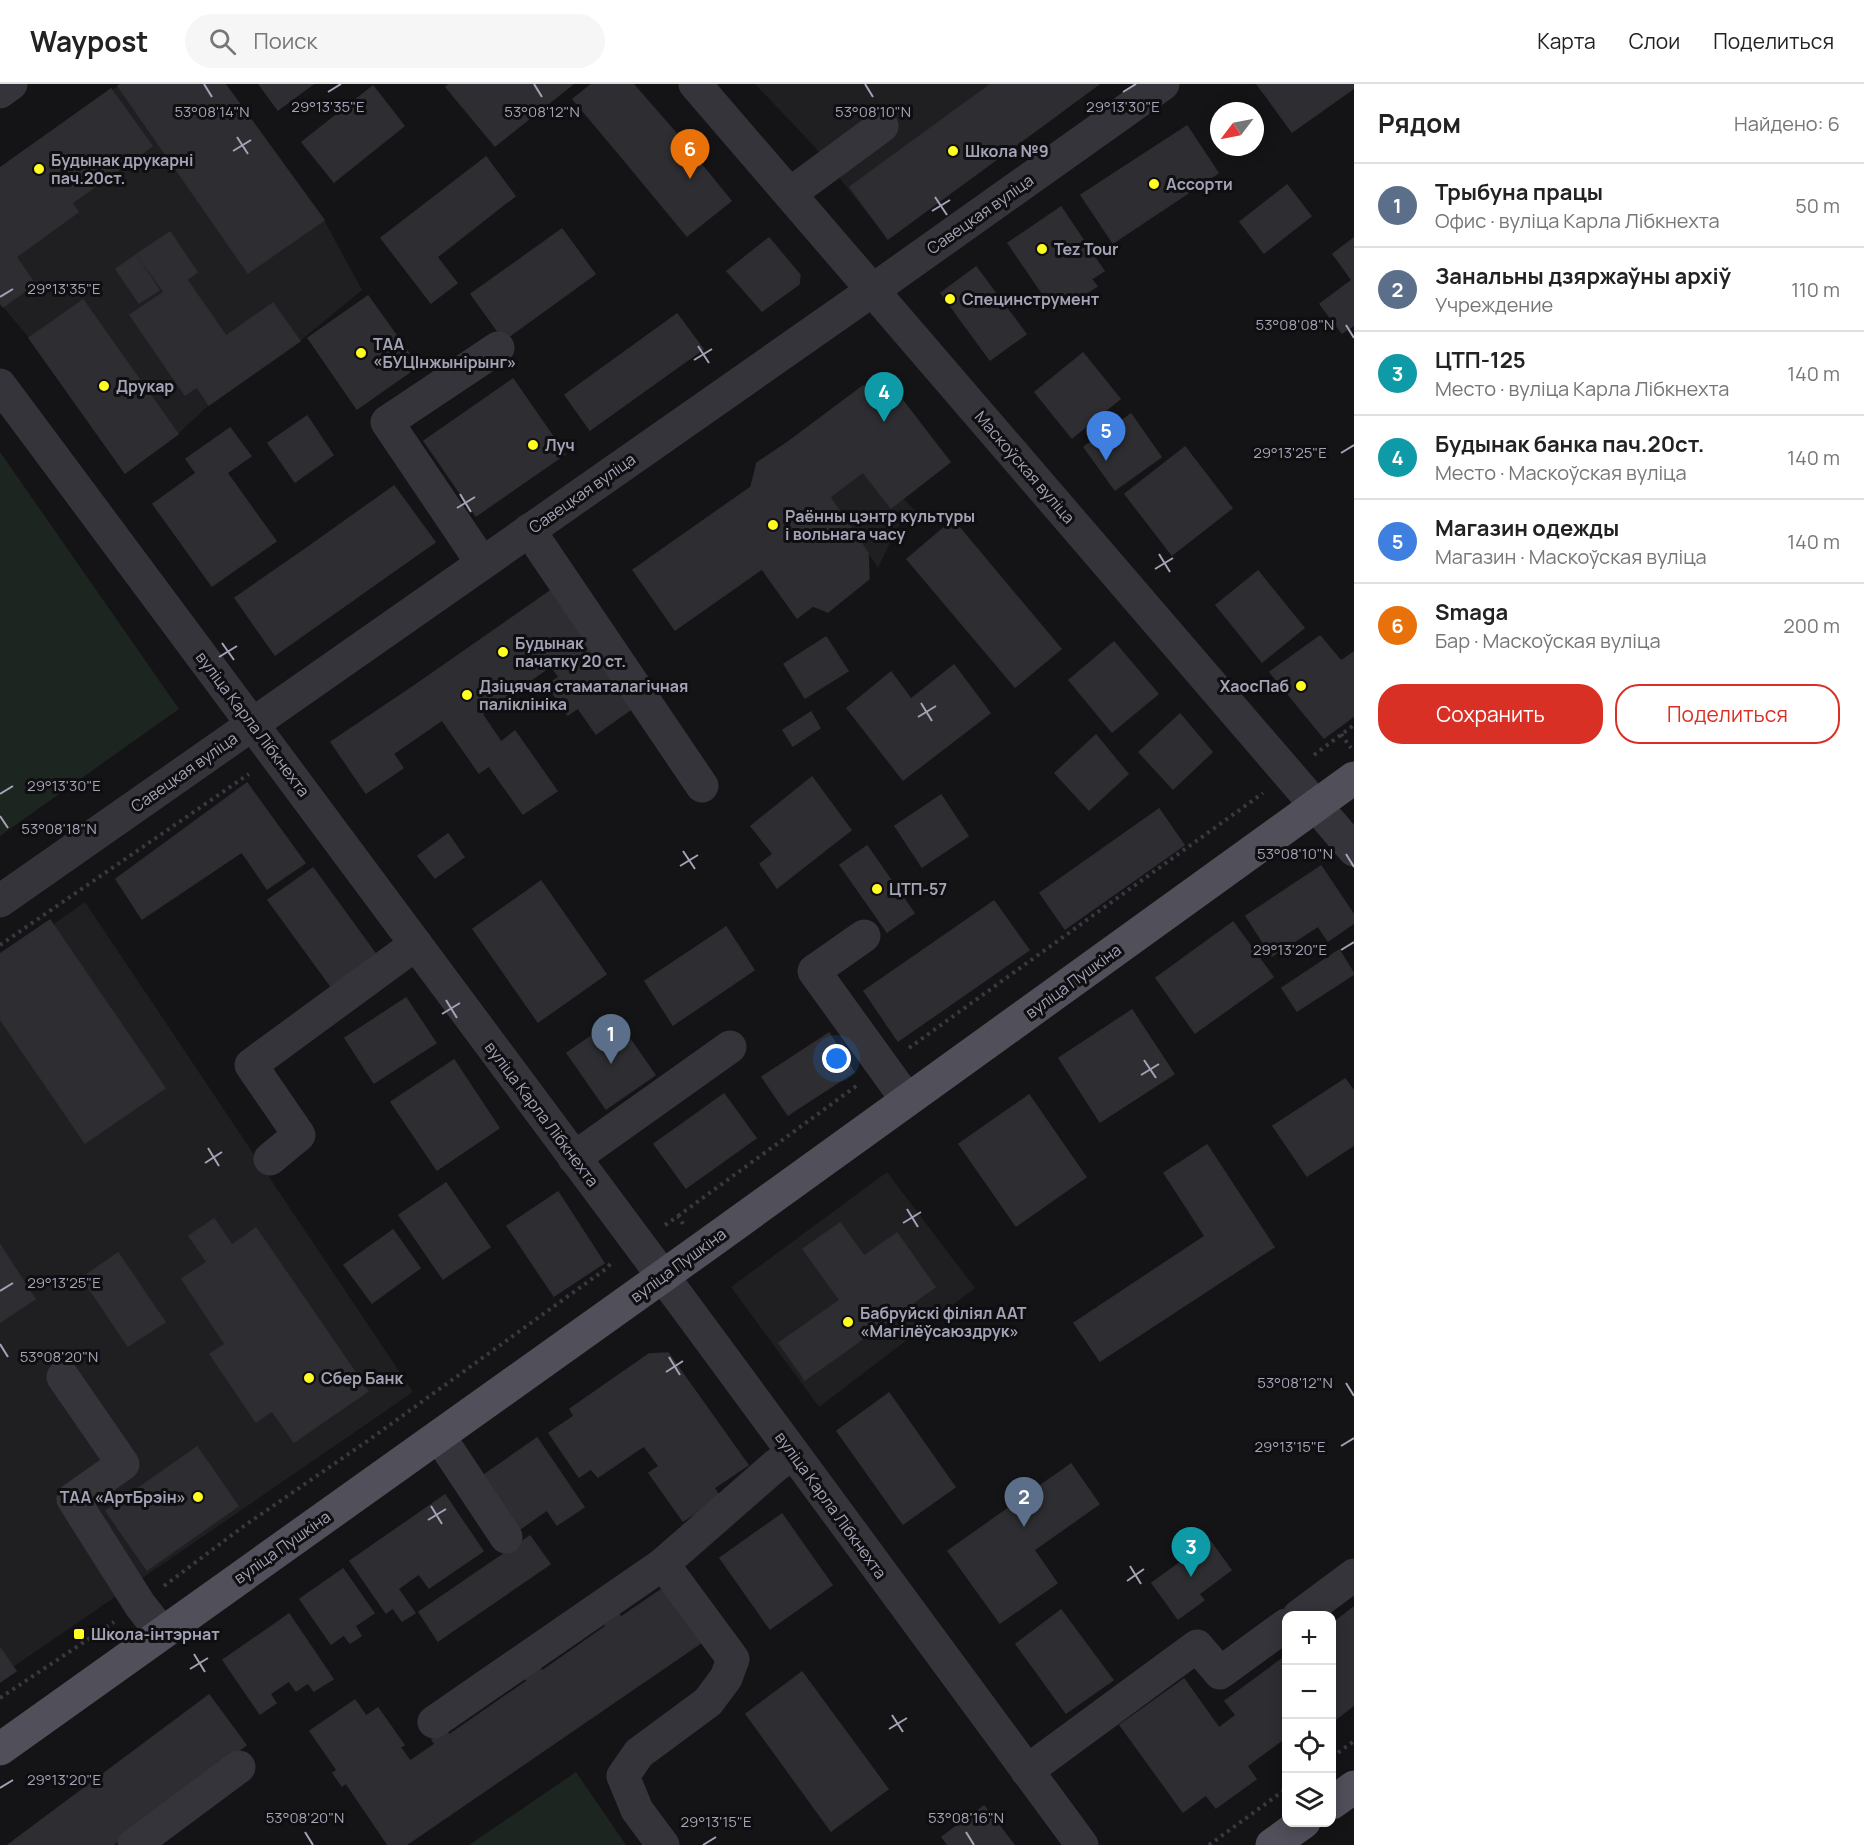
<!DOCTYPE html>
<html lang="ru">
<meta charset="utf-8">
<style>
body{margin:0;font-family:Manrope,sans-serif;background:#f6f6f6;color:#222}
.controls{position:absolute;right:18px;bottom:18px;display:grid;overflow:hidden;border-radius:12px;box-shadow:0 3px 15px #0003}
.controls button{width:54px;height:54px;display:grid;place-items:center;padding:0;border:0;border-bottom:2px solid #e0e0e0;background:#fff;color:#222;font:30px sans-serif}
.compass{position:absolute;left:1210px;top:18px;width:54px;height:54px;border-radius:50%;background:#fff;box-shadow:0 3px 15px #0003;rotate:238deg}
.you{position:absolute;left:837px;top:975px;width:21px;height:21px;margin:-15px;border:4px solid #fff;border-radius:50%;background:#1a73e8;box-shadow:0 0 0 9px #1a73e833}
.badge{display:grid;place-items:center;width:39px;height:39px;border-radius:50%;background:#d93025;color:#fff;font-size:20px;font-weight:700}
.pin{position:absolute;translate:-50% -50px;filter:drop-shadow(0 2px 3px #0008)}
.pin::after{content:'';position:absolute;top:32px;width:21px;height:18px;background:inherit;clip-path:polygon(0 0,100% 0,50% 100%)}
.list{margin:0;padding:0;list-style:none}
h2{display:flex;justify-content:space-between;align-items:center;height:78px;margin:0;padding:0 24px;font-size:26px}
h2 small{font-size:20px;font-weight:400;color:#767676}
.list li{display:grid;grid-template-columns:39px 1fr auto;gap:18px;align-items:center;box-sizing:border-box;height:84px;padding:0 24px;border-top:2px solid #e0e0e0}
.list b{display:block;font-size:22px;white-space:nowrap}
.list p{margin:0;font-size:20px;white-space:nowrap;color:#767676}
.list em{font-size:20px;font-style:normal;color:#767676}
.actions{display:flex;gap:12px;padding:18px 24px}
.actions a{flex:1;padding:14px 0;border:2px solid #d93025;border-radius:24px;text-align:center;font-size:21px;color:#d93025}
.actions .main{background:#d93025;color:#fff}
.icon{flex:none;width:33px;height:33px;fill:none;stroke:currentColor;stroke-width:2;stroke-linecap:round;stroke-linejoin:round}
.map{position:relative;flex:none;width:1354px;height:1761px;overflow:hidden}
header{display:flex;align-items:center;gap:36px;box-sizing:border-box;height:84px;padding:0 30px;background:#fff;border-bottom:2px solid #e0e0e0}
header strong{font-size:28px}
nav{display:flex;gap:33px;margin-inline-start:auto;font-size:21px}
.search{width:420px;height:54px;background:#f6f6f6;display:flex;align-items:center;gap:15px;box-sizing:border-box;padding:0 21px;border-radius:33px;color:#767676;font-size:22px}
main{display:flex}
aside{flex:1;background:#fff}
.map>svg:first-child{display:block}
</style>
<header>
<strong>Waypost</strong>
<div class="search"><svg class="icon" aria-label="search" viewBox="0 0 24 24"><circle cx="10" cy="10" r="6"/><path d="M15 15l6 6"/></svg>Поиск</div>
<nav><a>Карта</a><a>Слои</a><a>Поделиться</a></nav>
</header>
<main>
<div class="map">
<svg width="1354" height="1761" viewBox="0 0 1354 1761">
<rect width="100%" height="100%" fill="#141315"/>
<!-- built -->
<g fill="#1f1f22">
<polygon points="121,0 225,0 324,136 362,206 300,257 209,321 178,350 125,389 29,254 0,219 0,84"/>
<polygon points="755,0 1034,0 1057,31 888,155 813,61"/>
<polygon points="863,302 893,304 950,378 903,414 915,427 897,444 878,484 791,356"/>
<polygon points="85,818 413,1308 0,1592 0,878"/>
<polygon points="887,1088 975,1204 819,1323 731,1203"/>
</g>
<!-- green -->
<g fill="#1d2520">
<polygon points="0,368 179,625 0,752"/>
<polygon points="576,1688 626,1761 469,1761"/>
</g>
<!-- building -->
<g fill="#2e2e32" stroke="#2e2d31" stroke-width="1.5">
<polygon points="121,0 225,0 324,136 248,189 118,2"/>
<polygon points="259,0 313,0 278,26"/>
<polygon points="449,0 573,0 495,62 446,3"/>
<polygon points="592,0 633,0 674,47 630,83 573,15"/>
<polygon points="991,0 1034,0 1057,31 888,155 850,103"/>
<polygon points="1034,0 1099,0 1057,31"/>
<polygon points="1257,0 1354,0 1354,4 1292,48"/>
<polygon points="373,2 404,42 334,98 302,58"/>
<polygon points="111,5 152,62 72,119 78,128 16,173 35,200 3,223 0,219 0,84"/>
<polygon points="1187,42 1218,89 1113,159 1081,111"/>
<polygon points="674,47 731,117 687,152 630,83"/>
<polygon points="486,73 515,112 437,173 457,199 431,219 381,154"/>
<polygon points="1287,101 1311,132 1264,169 1240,138"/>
<polygon points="1061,123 1104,187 1091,195 1097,202 1067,222 1062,214 1051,222 1008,159"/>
<polygon points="562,145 595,190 504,256 471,210"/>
<polygon points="170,148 197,188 187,196 226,252 273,219 300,257 209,321 197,303 185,311 130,231 164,208 137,170"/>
<polygon points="769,154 800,191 799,200 762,227 727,187"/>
<polygon points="1354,154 1354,241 1342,249 1320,220 1352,196 1333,170"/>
<polygon points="136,171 159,206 139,219 116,185"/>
<polygon points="976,183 1026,250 990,276 941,209"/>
<polygon points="368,212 418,282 357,325 308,254"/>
<polygon points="83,216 178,350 125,389 29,254"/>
<polygon points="677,230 703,265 590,346 565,311"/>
<polygon points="1083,269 1120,315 1072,354 1035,308"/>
<polygon points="513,295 565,370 476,432 424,357"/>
<polygon points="863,302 893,304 950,378 891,424 863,388 830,413 791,356"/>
<polygon points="1131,330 1161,373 1115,406 1084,363"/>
<polygon points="307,332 333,371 295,398 268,359"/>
<polygon points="230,344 251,372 227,389 276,457 212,502 153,420 196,389 186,375"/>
<polygon points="791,356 868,469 869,495 828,528 813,522 797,534 762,485 675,546 633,486 751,403 757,379"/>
<polygon points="1185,363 1232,424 1172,471 1125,410"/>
<polygon points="394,402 435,458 353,516 314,459"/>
<polygon points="953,436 1061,565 1015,603 907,475"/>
<polygon points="314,459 353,516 275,571 235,514"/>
<polygon points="1258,487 1304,544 1262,578 1216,521"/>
<polygon points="556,503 637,621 596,650 578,624 568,631 547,601 559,593 551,582 482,630 501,658 515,647 557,707 523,730 489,682 479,689 417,600"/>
<polygon points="1320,552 1341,577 1354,568 1354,632 1324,654 1270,588"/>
<polygon points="826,553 848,587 805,614 784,580"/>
<polygon points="1114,558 1158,610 1112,648 1069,596"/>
<polygon points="954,581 990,629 903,696 847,624 891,588 911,615"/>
<polygon points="417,600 442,636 393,670 368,633"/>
<polygon points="811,628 820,644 793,662 783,646"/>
<polygon points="1180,630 1212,668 1173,705 1139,668"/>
<polygon points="368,633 403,684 366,709 331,658"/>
<polygon points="1096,651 1128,690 1089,726 1055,689"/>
<polygon points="812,693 851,746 777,804 760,780 773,770 751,742"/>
<polygon points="247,699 305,779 267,805 242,768 142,835 116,795"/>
<polygon points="941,711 968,752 922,783 895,742"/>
<polygon points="1159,725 1184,761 1065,845 1040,809"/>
<polygon points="448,750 464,773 435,794 418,772"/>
<polygon points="867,762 914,829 887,848 840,781"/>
<polygon points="1321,782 1354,831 1354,839 1328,857 1318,842 1272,872 1246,832"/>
<polygon points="313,784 380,876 335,908 268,816"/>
<polygon points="541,797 606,890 538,938 473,845"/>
<polygon points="994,817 1029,866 898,957 864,907"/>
<polygon points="50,836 165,1004 85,1059 0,935 0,870"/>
<polygon points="1233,838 1273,893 1195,949 1156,894"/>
<polygon points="726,843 754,886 673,941 645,897"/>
<polygon points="1339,866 1354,890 1297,927 1282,904"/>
<polygon points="406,914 436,959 374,999 345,954"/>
<polygon points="1132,926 1174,990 1100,1038 1059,974"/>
<polygon points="616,935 655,991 606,1025 567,969"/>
<polygon points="829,949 854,988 788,1031 762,993"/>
<polygon points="454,976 499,1044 437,1086 391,1018"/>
<polygon points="1345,995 1354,1007 1354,1061 1307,1092 1273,1042"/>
<polygon points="724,1010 756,1054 686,1104 654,1060"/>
<polygon points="1029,1011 1086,1093 1016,1142 959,1060"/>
<polygon points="1207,1061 1274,1163 1100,1277 1074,1239 1205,1152 1164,1089"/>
<polygon points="446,1099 490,1163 443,1195 399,1131"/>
<polygon points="558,1108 604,1179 554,1212 507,1142"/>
<polygon points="214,1135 232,1161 256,1144 368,1307 294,1358 272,1327 256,1338 210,1270 225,1260 182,1195 207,1178 189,1152"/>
<polygon points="840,1139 864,1172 897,1149 935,1203 805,1296 779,1259 840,1216 803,1165"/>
<polygon points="393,1146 420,1184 372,1219 344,1181"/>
<polygon points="0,1161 35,1215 0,1238"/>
<polygon points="118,1169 165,1238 128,1262 82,1194"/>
<polygon points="668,1269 748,1381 714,1404 720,1413 683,1437 649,1389 659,1382 644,1362 598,1393 591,1385 579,1393 549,1349 574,1332 570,1325 649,1270"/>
<polygon points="889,1309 955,1403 903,1440 837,1347"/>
<polygon points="537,1354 584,1423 557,1441 547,1426 520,1445 484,1391"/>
<polygon points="197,1363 238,1422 147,1486 106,1427"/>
<polygon points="1071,1380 1099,1420 1034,1466 1057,1499 1000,1539 948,1467"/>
<polygon points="445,1411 483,1467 429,1504 419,1490 398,1505 415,1529 402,1537 393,1524 386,1529 350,1477"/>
<polygon points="782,1430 832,1501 770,1545 720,1474"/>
<polygon points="530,1452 550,1480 438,1557 419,1528"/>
<polygon points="1210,1457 1231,1486 1199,1510 1204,1516 1178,1535 1152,1499"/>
<polygon points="343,1485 374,1529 355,1542 361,1552 350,1559 344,1551 331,1560 300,1515"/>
<polygon points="665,1503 702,1558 406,1761 388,1761 346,1699 342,1702 333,1689 337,1686 310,1647 355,1616 366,1632 378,1624 404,1661 400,1663 410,1677 435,1660 432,1656 446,1646 449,1651 527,1597 524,1593 539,1583 542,1587 606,1542 603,1538 617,1528 621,1533"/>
<polygon points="1354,1523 1354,1621 1332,1638 1332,1540"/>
<polygon points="1061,1526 1113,1596 1066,1629 1016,1560"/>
<polygon points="289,1530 333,1595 314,1607 308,1599 296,1607 289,1597 270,1610 276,1619 260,1630 223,1576"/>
<polygon points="0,1564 16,1587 0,1598"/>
<polygon points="1286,1572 1286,1653 1247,1682 1256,1695 1216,1724 1206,1711 1183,1728 1120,1641 1184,1595 1219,1644 1236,1631 1225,1617"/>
<polygon points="802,1588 888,1705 831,1747 746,1630"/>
<polygon points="209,1611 246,1661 113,1761 8,1761"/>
<polygon points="984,1722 1014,1761 948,1761 942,1753"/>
</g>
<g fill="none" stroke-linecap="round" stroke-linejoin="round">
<!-- path -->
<g stroke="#3a3941" stroke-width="4" stroke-dasharray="3 4.5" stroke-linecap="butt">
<polyline points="1341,650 1351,664"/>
<polyline points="1314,671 1354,641"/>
<polyline points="0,861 249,690"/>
<polyline points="909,964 1263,709"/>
<polyline points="678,1132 859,1000"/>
<polyline points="665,1141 678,1132 683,1140"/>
<polyline points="164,1502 244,1442 373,1353 607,1184 612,1178"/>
<polyline points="0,1614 114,1538"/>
<polyline points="1332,1673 1354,1657"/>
<polyline points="1209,1761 1286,1705"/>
</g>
<!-- minor -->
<g stroke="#35343a" stroke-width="33">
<polyline points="695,0 1354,766"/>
<polyline points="0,8 11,0"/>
<polyline points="791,109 882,42"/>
<polyline points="0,301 688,1226 1082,1761"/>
<polyline points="529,446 702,702"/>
<polyline points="482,479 387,338 498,264"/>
<polyline points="0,817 873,206 1163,0"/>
<polyline points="864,852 814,887 907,1016"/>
<polyline points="574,1074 730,963"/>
<polyline points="270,1075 299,1051 251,981 416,860"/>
<polyline points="63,1293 123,1380 73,1415 140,1521 162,1549"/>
<polyline points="439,1352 506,1453"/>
<polyline points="1299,1532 1354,1491"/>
<polyline points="434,1638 663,1480 775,1382 793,1369"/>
<polyline points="1027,1687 1197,1562 1220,1589 1286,1541"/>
<polyline points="134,1761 239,1683"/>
<polyline points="663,1761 637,1726 623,1692 639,1669 708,1618 726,1594 733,1575 663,1480"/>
</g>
<!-- major -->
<g stroke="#504f5a" stroke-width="33">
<polyline points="0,1665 701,1165 1354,694"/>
<polyline points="1332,1719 1354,1703"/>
<polyline points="1272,1761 1304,1738"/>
</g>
</g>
<!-- ticks -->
<path fill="none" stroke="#a3a3b7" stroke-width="2" d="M204,0L212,13M534,0L542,13M865,0L873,13M328,8L341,0M1123,8L1136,0M237,53L248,70M233,67L251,56M935,113L947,131M932,127L950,116M0,213L13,205M1346,241L1354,254M698,262L709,279M694,276L712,265M1341,369L1354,361M460,410L471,428M457,424L475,413M1159,470L1170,488M1155,485L1173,474M222,559L234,576M219,573L237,562M921,619L932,637M918,633L936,622M0,710L13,702M0,732L8,744M683,767L695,785M1346,770L1354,783M680,782L698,771M1341,866L1354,858M446,916L457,934M442,930L460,919M1144,976L1156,994M1141,991L1159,980M208,1064L219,1082M205,1079L222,1068M907,1125L918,1143M903,1139L921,1128M0,1207L13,1199M0,1260L8,1273M669,1273L680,1291M666,1288L683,1277M1346,1299L1354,1312M1341,1362L1354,1354M431,1422L442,1440M428,1436L446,1425M1130,1482L1141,1500M1127,1497L1144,1485M194,1570L205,1588M190,1585L208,1574M892,1631L903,1648M889,1645L907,1634M0,1704L13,1696M305,1748L313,1761M966,1748L974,1761M703,1761L716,1753"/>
<!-- markers -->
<g fill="#fffd21" stroke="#0f0e10" stroke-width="2">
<circle cx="953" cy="67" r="6"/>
<circle cx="39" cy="85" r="6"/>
<circle cx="1154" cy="100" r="6"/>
<circle cx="1042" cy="165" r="6"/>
<circle cx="950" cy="215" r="6"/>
<circle cx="361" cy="269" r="6"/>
<circle cx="104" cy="302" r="6"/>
<circle cx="533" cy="361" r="6"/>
<circle cx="773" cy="441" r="6"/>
<circle cx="503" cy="568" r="6"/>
<circle cx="1301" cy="602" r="6"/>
<circle cx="467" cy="611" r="6"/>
<circle cx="877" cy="805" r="6"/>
<circle cx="848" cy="1238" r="6"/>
<circle cx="309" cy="1294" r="6"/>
<circle cx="198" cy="1413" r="6"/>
<rect x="73" y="1544" width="12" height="12" rx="3"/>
</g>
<g text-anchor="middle" stroke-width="6" stroke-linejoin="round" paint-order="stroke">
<!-- poi labels -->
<g font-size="16" font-weight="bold" fill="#a3a3b7" stroke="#0f0e10" text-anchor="start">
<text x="965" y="73">Школа №9</text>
<text x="51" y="82">Будынак друкарні<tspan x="51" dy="18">пач.20ст.</tspan></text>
<text x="1166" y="106">Ассорти</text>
<text x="1054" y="171">Tez Tour</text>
<text x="962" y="221">Специнструмент</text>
<text x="373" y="266">ТАА<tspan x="373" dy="18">«БУЦІнжынірынг»</tspan></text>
<text x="116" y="308">Друкар</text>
<text x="545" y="367">Луч</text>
<text x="785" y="438">Раённы цэнтр культуры<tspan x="785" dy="18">і вольнага часу</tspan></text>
<text x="515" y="565">Будынак<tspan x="515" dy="18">пачатку 20 ст.</tspan></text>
<text x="479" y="608">Дзіцячая стаматалагічная<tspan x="479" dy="18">паліклініка</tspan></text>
<text x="1289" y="608" text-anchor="end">ХаосПаб</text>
<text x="889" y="811">ЦТП-57</text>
<text x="860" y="1235">Бабруйскі філіял ААТ<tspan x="860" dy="18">«Магілёўсаюздрук»</tspan></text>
<text x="321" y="1300">Сбер Банк</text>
<text x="186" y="1419" text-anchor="end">ТАА «АртБрэін»</text>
<text x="91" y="1556">Школа-інтэрнат</text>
</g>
<!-- street labels -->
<g font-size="16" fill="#a3a3b7" stroke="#0f0e10">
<text transform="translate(980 130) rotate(-35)" y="6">Савецкая вуліца</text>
<text transform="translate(1025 383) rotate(49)" y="6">Маскоўская вуліца</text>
<text transform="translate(582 409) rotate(-35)" y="6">Савецкая вуліца</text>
<text transform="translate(253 640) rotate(53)" y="6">вуліца Карла Лібкнехта</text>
<text transform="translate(184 688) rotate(-35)" y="6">Савецкая вуліца</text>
<text transform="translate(1073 897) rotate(-36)" y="6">вуліца Пушкіна</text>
<text transform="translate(542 1030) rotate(53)" y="6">вуліца Карла Лібкнехта</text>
<text transform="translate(678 1181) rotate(-36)" y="6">вуліца Пушкіна</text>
<text transform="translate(831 1421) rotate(54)" y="6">вуліца Карла Лібкнехта</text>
<text transform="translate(282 1463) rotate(-35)" y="6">вуліца Пушкіна</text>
</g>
</g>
<g font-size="15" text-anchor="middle" fill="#a3a3b7" stroke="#0f0e10" stroke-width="6" stroke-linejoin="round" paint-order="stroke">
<text x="328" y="28">29°13'35"E</text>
<text x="1123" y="28">29°13'30"E</text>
<text x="212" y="33">53°08'14"N</text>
<text x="542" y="33">53°08'12"N</text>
<text x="873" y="33">53°08'10"N</text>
<text x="64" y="210">29°13'35"E</text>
<text x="1295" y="246">53°08'08"N</text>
<text x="1290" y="374">29°13'25"E</text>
<text x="64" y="707">29°13'30"E</text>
<text x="59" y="750">53°08'18"N</text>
<text x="1295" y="775">53°08'10"N</text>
<text x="1290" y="871">29°13'20"E</text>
<text x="64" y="1204">29°13'25"E</text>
<text x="59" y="1278">53°08'20"N</text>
<text x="1295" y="1304">53°08'12"N</text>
<text x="1290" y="1368">29°13'15"E</text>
<text x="64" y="1701">29°13'20"E</text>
<text x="305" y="1739">53°08'20"N</text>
<text x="966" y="1739">53°08'16"N</text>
<text x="716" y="1743">29°13'15"E</text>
</g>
</svg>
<div class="controls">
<button>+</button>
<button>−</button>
<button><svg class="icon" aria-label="locate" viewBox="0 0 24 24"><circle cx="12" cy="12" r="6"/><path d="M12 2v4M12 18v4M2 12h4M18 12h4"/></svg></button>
<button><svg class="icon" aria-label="layers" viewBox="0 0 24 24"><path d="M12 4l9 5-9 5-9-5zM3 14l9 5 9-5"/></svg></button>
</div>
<svg class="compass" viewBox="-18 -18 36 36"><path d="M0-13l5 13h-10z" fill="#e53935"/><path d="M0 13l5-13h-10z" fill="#767676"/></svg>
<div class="you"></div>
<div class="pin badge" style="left:611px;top:980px;background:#5c6f8a">1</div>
<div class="pin badge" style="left:1024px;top:1443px;background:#5c6f8a">2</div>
<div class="pin badge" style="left:1191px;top:1493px;background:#0f9aa8">3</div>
<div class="pin badge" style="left:884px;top:338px;background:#0f9aa8">4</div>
<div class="pin badge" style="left:1106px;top:377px;background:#3f7fe0">5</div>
<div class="pin badge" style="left:690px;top:95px;background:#e8710a">6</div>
</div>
<aside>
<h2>Рядом<small>Найдено: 6</small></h2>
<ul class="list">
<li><span class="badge" style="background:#5c6f8a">1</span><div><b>Трыбуна працы</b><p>Офис · вуліца Карла Лібкнехта</p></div><em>50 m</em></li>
<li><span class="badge" style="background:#5c6f8a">2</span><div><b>Занальны дзяржаўны архіў</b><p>Учреждение</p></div><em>110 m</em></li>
<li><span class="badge" style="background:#0f9aa8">3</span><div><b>ЦТП-125</b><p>Место · вуліца Карла Лібкнехта</p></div><em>140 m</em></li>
<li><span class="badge" style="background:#0f9aa8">4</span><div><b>Будынак банка пач.20ст.</b><p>Место · Маскоўская вуліца</p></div><em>140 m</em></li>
<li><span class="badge" style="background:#3f7fe0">5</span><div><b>Магазин одежды</b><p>Магазин · Маскоўская вуліца</p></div><em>140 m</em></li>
<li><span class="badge" style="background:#e8710a">6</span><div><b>Smaga</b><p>Бар · Маскоўская вуліца</p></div><em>200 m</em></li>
</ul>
<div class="actions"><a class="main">Сохранить</a><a>Поделиться</a></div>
</aside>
</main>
